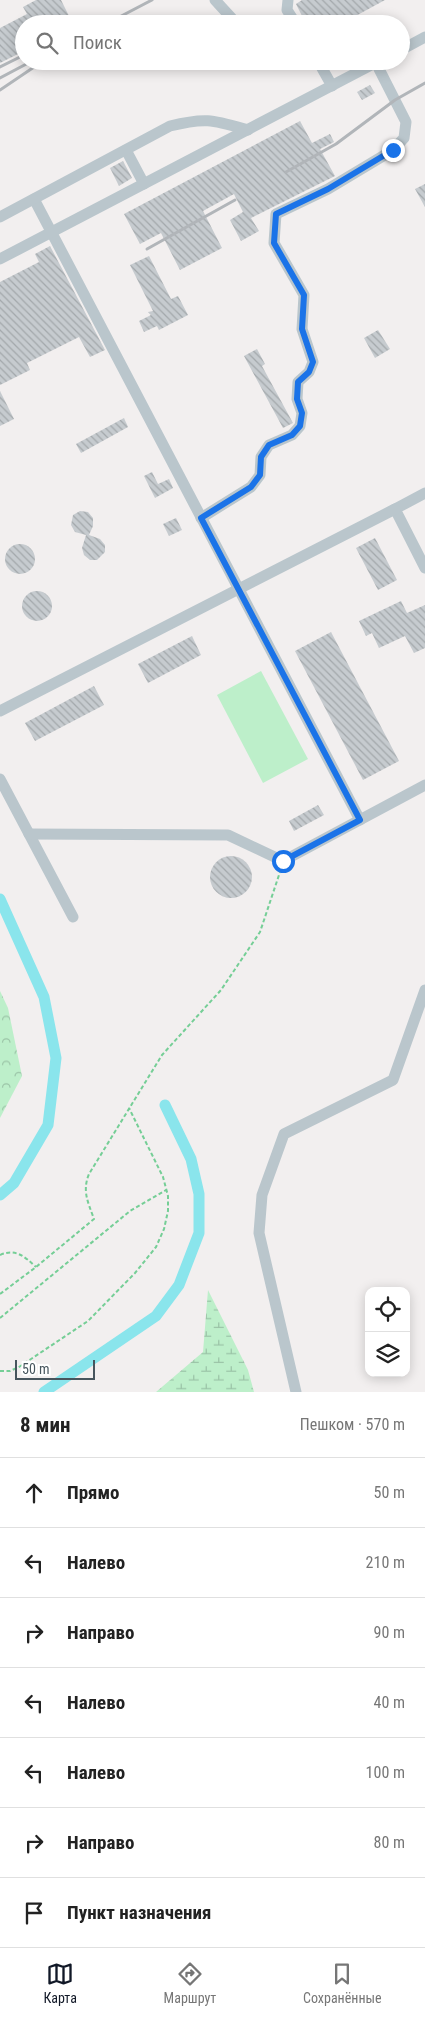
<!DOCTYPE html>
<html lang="ru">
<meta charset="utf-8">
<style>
body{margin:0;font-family:"Roboto Condensed",sans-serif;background:#f2f2f2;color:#222}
.controls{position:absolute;right:15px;bottom:15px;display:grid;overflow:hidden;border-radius:10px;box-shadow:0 2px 12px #0003}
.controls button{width:45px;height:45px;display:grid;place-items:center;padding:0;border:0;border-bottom:1px solid #e0e0e0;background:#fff;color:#222;font:25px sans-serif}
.scale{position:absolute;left:15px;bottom:12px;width:80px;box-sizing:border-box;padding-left:5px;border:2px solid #47555d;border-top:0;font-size:14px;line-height:18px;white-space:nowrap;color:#47555d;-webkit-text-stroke:4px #fff;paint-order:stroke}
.stop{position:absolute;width:15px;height:15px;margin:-11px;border:4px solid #1a73e8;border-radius:50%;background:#fff}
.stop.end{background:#1a73e8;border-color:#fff;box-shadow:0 1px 5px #0008}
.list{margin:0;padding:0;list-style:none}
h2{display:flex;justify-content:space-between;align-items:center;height:65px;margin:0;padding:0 20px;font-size:21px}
h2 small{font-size:16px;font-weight:400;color:#767676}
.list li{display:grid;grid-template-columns:32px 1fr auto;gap:15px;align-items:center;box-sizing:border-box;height:70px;padding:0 20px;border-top:1px solid #e0e0e0}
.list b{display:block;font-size:19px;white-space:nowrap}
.list em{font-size:16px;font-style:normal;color:#767676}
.icon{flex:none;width:28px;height:28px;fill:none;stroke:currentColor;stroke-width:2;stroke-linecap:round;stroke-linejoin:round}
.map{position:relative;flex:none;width:425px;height:1392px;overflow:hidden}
.search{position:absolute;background:#fff;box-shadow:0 2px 12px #0003;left:15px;right:15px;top:15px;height:55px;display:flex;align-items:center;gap:12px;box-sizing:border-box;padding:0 18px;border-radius:28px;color:#767676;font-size:19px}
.sheet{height:555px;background:#fff}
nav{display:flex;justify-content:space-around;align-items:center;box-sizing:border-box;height:70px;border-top:1px solid #e0e0e0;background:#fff;font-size:14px;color:#767676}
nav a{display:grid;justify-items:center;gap:2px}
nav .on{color:#111827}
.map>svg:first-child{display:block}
</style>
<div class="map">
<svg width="425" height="1392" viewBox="0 0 425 1392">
<defs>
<pattern id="forest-crowns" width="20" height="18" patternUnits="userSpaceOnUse" patternTransform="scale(1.25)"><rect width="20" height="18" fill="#bdefca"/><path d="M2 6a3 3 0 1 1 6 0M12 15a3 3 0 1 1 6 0" fill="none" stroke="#9bc4a7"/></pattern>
<pattern id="wetland-marsh" width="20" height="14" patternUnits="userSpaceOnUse" patternTransform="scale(1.25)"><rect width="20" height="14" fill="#bdefca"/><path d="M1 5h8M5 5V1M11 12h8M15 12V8" fill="none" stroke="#9bc4a7"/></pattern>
<pattern id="building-back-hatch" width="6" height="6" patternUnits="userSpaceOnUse" patternTransform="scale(1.25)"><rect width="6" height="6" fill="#c6cbcf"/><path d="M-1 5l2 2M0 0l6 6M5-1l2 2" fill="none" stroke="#a3a8ab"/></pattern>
</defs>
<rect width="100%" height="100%" fill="#f2efef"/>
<!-- green -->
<polygon fill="#bdefca" points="261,671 308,759 263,783 217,695"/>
<!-- forest -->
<polygon fill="url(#forest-crowns)" points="0,991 8,1008 22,1076 0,1118"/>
<!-- wetland -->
<polygon fill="url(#wetland-marsh)" points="208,1290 248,1370 254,1392 156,1392 203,1352"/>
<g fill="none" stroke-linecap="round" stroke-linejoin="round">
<!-- canal -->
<g stroke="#8ae5ec" stroke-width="11">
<polyline points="0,899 44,997 56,1058 48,1125 14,1183 0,1195"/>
<polyline points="44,1392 156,1316 179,1285 199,1233 199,1194 191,1159 165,1105"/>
</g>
</g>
<!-- building -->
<g fill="url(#building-back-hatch)">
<polygon points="36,0 61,0 73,24 24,24 24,51 0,63 0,28 27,14 23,7"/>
<polygon points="302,0 385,0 341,24 306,24 296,4"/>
<polygon points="370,85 375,93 362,100 357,92"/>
<polygon points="300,121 312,143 330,134 334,142 320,149 335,176 251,218 259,231 241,241 230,220 243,212 234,194 203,211 222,248 180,270 161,233 140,244 124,214"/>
<polygon points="123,161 132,178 119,186 110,168"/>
<polygon points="425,184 425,207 415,189"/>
<polygon points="50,246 105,350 90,357 79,337 27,363 30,370 0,385 0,282 39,262 35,254"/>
<polygon points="149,256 171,299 178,296 188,315 159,330 157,326 144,332 139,321 151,315 148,312 153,311 130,265"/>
<polygon points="378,330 390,349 375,358 364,338"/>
<polygon points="257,349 265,364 262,366 293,423 283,428 244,356"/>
<polygon points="0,391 14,419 0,426"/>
<polygon points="124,418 128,427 81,453 76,444"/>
<polygon points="152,472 158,484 169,479 173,488 155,498 144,476"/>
<polygon points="80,511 88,512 93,518 93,526 89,535 100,539 105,545 105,552 97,560 90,560 84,555 82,548 86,535 75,532 71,525 73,515"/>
<polygon points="176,518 182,530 169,536 163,524"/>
<polygon points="375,538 397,580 378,590 356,548"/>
<circle cx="20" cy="559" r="15"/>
<circle cx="37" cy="606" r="15"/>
<polygon points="401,601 407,613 425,605 425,648 414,653 405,636 379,648 372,633 366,636 359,621"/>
<polygon points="331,632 399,761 363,780 295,651"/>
<polygon points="192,636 201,655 148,683 138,664"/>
<polygon points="94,686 104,705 35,741 25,723"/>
<polygon points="318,805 324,815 294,831 289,821"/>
<circle cx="231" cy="877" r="21"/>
</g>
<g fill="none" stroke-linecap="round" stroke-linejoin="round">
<!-- path -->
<g stroke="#75ce96" stroke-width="2" stroke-dasharray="4 2.5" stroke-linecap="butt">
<path d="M0,1255C16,1248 25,1257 36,1267"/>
<path d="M0,1294L36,1267L94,1219C88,1202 82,1191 89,1174L162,1055L221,990L260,932L280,872"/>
<polyline points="0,1318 130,1211 166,1190"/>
<polyline points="0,1371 10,1371 19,1367 88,1321 135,1273 156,1247 164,1229 168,1211 168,1196 163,1177 129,1108"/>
</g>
<!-- minor -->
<g stroke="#bac6cc" stroke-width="11">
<polyline points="215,0 237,24"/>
<polyline points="288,0 287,10 296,24"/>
<polyline points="401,50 425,37"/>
<polyline points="318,61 332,86"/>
<polyline points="126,150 144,184"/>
<polyline points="34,199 360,820"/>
<path d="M0,217L170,126C206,117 213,120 248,130"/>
<polyline points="0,259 379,61"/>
<polyline points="425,493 395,509 425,568"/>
<polyline points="201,518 251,487 260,475 261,457 269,445 292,435 300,426 302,413 297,399 298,382 309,372 313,362 302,329 304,295 274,243 276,214 328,189 393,150 404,138 406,122 376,63"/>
<polyline points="0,711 395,509"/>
<polyline points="0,779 73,917"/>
<polyline points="29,834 228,835 283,861 425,785"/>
<polyline points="296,1392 259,1233 262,1195 284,1134 393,1080 425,990"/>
</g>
<!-- rail -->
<g stroke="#b1b5b9" stroke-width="3">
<polyline points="89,24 111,17"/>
<polyline points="106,24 152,0"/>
<polyline points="0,67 24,55"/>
<polyline points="0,78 32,61"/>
<polyline points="0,90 43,61"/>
<polyline points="286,172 336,144 395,100 425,83"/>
<polyline points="147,249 235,200"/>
</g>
</g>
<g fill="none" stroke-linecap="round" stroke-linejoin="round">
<!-- route -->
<polyline stroke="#1a73e8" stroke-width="6" points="283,861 360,820 201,518 251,487 260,475 261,457 269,445 292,435 300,426 302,413 297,399 298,382 309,372 313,362 302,329 304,295 274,243 276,214 328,189 393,150"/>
</g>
</svg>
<div class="controls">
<button><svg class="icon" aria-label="locate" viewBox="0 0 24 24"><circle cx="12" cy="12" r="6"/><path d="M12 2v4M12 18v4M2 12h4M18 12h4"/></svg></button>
<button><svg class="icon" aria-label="layers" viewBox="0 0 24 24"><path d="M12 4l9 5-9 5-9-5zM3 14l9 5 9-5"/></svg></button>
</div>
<div class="scale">50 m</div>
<div class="stop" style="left:283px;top:861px"></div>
<div class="stop end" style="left:393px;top:150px"></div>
<div class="search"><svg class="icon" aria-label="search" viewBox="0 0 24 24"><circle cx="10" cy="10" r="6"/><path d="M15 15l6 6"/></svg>Поиск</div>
</div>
<section class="sheet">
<h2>8 мин<small>Пешком · 570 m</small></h2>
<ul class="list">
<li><svg class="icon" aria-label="ahead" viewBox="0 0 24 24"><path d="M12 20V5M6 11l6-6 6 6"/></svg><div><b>Прямо</b></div><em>50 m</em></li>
<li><svg class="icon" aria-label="left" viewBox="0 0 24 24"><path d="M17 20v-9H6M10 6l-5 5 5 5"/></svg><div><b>Налево</b></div><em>210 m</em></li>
<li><svg class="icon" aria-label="right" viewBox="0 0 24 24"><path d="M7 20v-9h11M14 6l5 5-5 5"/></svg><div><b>Направо</b></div><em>90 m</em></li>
<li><svg class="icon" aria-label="left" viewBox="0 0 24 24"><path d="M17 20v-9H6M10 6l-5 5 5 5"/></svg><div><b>Налево</b></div><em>40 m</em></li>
<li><svg class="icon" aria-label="left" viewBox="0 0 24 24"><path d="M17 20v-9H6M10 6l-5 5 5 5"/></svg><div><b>Налево</b></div><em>100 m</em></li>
<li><svg class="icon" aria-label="right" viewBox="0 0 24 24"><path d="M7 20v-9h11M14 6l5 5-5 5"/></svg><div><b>Направо</b></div><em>80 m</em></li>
<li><svg class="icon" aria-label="arrive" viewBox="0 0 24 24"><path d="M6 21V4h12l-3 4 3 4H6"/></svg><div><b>Пункт назначения</b></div></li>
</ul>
</section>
<nav>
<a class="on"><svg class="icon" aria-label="map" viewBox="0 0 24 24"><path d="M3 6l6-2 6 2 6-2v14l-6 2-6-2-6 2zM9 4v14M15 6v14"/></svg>Карта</a>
<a><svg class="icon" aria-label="directions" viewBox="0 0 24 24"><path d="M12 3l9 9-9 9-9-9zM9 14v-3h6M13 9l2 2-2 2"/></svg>Маршрут</a>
<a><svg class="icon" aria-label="saved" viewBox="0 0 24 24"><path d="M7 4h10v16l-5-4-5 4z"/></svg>Сохранённые</a>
</nav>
